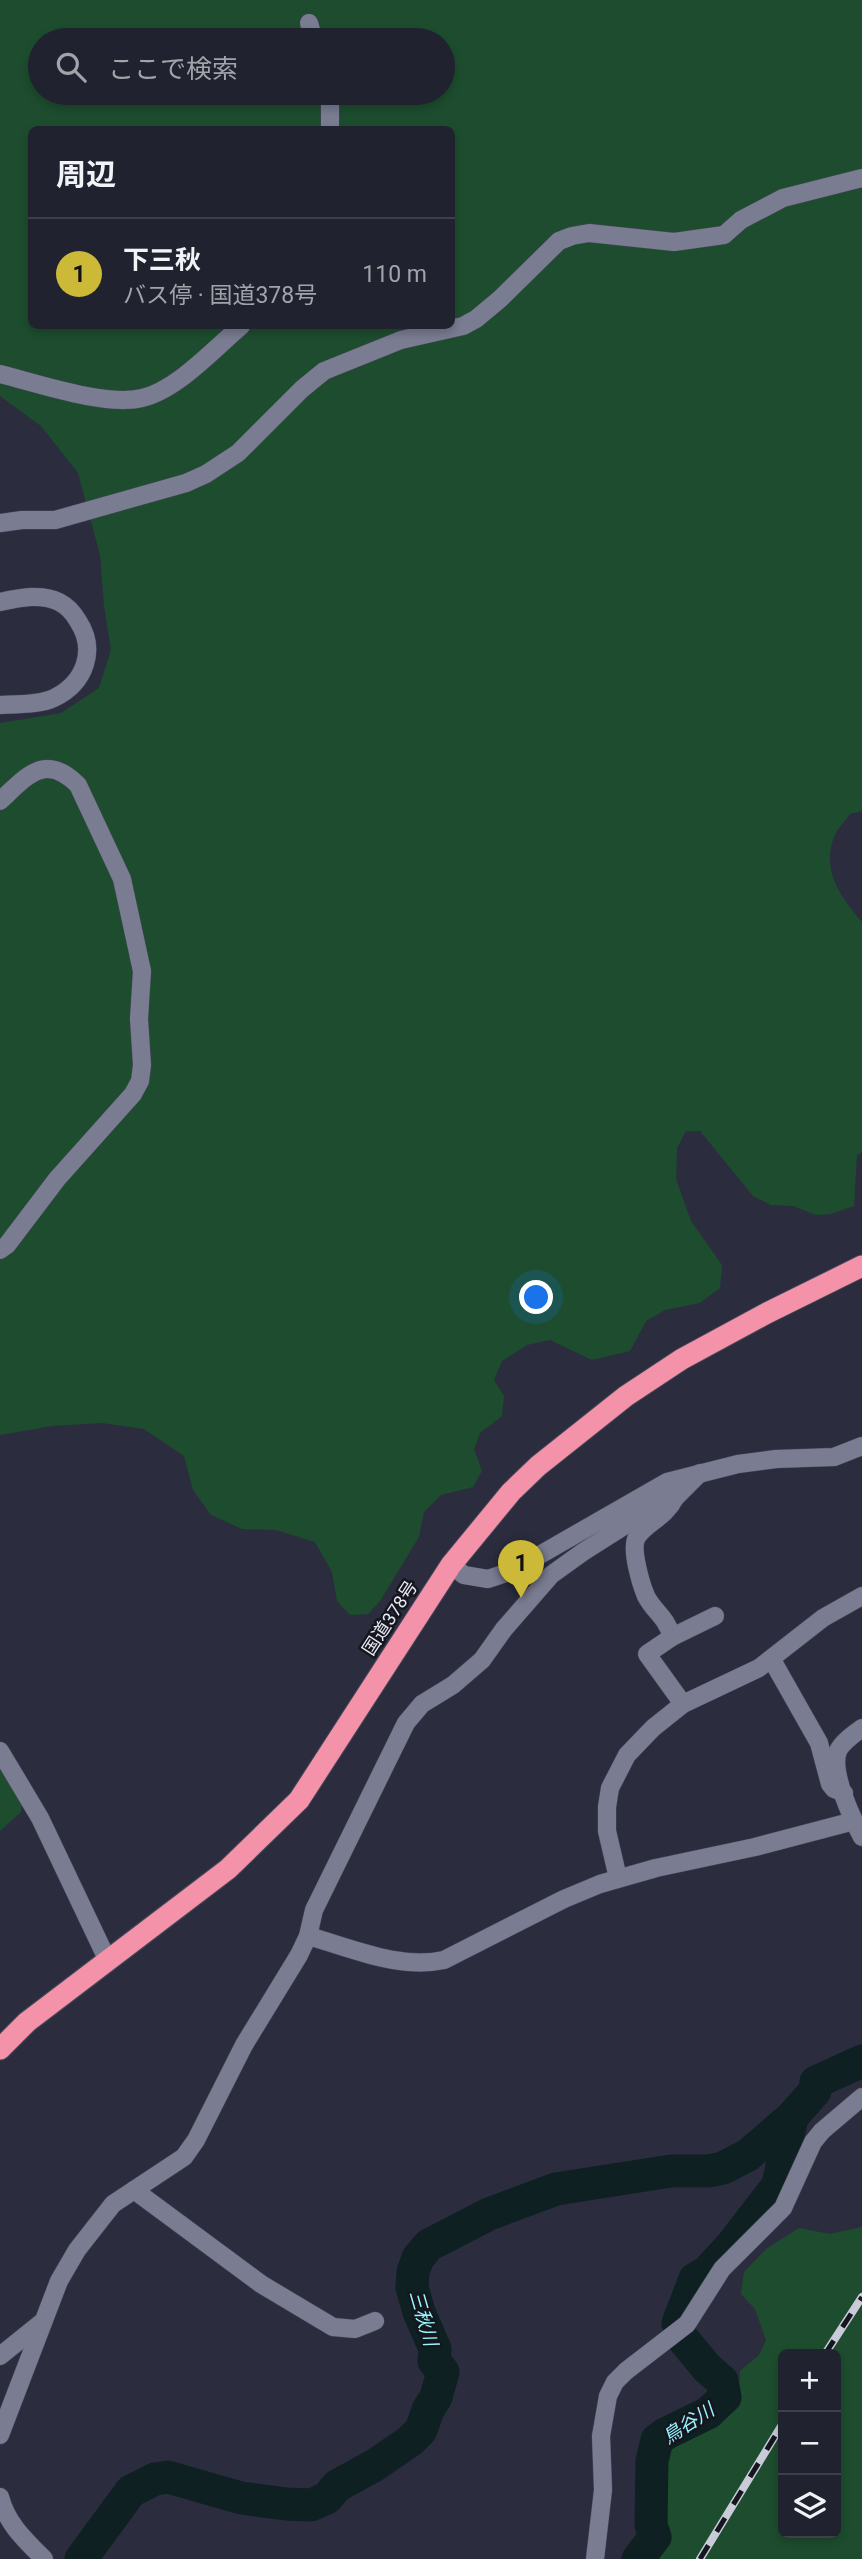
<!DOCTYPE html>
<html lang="ja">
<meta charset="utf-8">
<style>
body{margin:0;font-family:Roboto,"Noto Sans JP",sans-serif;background:#2d2f3b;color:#f1f3f6}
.controls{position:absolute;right:21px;bottom:21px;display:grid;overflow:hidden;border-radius:10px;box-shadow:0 4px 10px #0003}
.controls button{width:63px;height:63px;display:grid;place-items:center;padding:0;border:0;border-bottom:2px solid #3d3f4b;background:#20222f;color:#f1f3f6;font:35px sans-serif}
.you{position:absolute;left:537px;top:1298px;width:24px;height:24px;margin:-18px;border:5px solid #fff;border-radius:50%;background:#1a73e8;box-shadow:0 0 0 10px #1a73e833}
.badge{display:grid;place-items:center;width:46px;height:46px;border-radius:50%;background:#cdb938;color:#111;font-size:23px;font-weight:700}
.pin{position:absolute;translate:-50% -58px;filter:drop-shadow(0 2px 4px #0008)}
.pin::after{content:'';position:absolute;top:37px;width:24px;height:21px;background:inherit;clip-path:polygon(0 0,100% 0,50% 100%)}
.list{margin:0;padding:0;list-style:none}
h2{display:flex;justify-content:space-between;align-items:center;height:91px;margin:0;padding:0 28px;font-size:30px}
h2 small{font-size:23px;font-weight:400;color:#a2a4aa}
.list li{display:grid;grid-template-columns:46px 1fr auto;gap:21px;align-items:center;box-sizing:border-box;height:112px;padding:0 28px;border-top:2px solid #3d3f4b}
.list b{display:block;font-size:26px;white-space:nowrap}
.list p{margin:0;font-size:23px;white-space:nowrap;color:#a2a4aa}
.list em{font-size:23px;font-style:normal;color:#a2a4aa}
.icon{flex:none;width:38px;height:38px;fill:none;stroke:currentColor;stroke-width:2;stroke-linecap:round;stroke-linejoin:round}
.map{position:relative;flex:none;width:862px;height:2559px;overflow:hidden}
.search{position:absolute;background:#20222f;box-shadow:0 4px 10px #0003;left:28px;top:28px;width:427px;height:77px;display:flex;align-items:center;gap:18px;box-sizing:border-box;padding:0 24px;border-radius:38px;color:#a2a4aa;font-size:26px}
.panel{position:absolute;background:#20222f;box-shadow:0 4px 10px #0003;left:28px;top:126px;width:427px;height:203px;border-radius:10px}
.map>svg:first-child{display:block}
</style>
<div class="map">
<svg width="862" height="2559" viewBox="0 0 862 2559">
<rect width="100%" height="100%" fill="#2b2d3f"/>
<!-- green -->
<g fill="#1d4d2e" fill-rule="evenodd">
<path d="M0,0H862V811L850,814C845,821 837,829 834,837C821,871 841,897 862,922V1152L857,1155L854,1206L831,1214L816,1215L793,1206L771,1205L753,1196L700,1131H686L677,1148L676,1179L691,1221L722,1265L720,1288L700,1303L665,1310L646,1321L630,1351L592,1360L550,1340L527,1345L502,1361L494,1380L504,1396L502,1416L480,1433L474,1449L482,1471L473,1487L441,1495L424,1512L419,1537L380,1601L368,1614L350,1615L337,1601L332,1572L315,1542L276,1530L242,1529L211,1515L193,1490L184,1456L144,1429L102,1423L52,1426L0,1435V723L61,713L99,688L111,650L104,606L100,555L78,473L41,426L0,396ZM40,40H443V93H40ZM32,130H452V326H32Z"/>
<polygon points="0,1754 22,1788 21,1812 0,1831"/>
<path d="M862,2227V2559H654L667,2542C661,2519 655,2453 679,2440C687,2435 697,2435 705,2431C735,2418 739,2402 740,2371L759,2355L766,2340L755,2309L741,2294L744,2272L766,2249L799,2228L830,2234ZM836,2354V2533H783V2354Z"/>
</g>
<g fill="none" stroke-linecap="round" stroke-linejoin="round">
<!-- river -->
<g stroke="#0e2022" stroke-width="33">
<polyline points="678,2323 695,2279 707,2272 731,2246 778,2185 792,2117"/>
<polyline points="81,2559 131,2491 155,2479 168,2477 241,2498 286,2504 311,2505 327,2498 337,2486 375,2465 410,2441 421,2430 428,2410 436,2397 443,2372 434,2361 435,2349 419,2312 412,2287 413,2272 418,2258 429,2245 489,2214 556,2189 671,2171 708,2171 723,2168 748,2155 792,2117 815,2091 816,2082 862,2061"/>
<polyline points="638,2559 655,2537 651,2525 652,2461 657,2440 665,2434 708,2413 725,2397 722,2381 707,2368 683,2339"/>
</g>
<!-- minor casing -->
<g stroke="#474858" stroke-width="19">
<g id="minor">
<polyline points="309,23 314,40"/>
<polyline points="330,93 330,130"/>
<path d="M0,374C36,383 106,407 142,398C177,390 214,349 241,326"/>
<polyline points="0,523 22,520 55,520 186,483 206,474 238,453 302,389 324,371 401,340 463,326 476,319 500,299 559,241 572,236 589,233 674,242 724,235 741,220 783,198 862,178"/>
<path d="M0,602C19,598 41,593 59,602C67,606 74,614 78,621C97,650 85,683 54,698C40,705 16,704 0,705"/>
<path d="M0,801C27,776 45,752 78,785L122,879L142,971L139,1019L142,1065L140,1081L133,1094L57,1179L7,1245L0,1250"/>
<polyline points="451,1565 464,1575 488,1579 506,1573 531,1560 667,1482 738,1464 776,1459 834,1457 862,1446"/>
<path d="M672,1637C666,1616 654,1612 646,1596C641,1584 630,1548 637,1537C647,1522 665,1518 675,1498"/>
<polyline points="772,1660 819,1743 830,1784 834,1789 844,1793"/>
<polyline points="683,1704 647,1654 672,1637 715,1616"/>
<path d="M862,1728C854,1734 842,1742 838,1751C830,1772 852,1818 862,1837"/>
<polyline points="0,1751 40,1818 107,1959"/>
<polyline points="618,1878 607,1831 607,1807 610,1788 627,1755 653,1728 683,1704 759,1668 823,1618 862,1596"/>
<path d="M308,1936C352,1948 399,1970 444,1960L564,1899L600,1884L656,1868L755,1847L854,1821"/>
<polyline points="134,2190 261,2284 333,2327 355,2329 375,2321"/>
<polyline points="0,2356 41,2323"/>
<polyline points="0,2435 59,2281 77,2250 113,2204 184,2157 196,2140 244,2045 299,1955 308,1936 314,1910 406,1723 422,1704 453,1685 482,1660 504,1629 551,1575 583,1552 657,1505 675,1498 700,1473"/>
<path d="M0,2497C7,2524 25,2540 44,2559"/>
<polyline points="595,2559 603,2490 601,2436 608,2396 615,2382 626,2371 687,2324 722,2269 783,2208 813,2142 822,2131 862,2097"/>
</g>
</g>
<!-- highway casing -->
<g stroke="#474858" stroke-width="23">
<polyline id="highway" points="0,2049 27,2022 228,1869 299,1800 451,1565 511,1492 538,1466 626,1396 682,1359 767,1313 862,1266"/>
</g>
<!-- minor -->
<use href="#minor" stroke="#7a7c92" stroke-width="18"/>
<!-- highway -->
<use href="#highway" stroke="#f492aa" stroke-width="21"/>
<!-- rail casing -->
<g stroke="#c9cbd8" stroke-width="8">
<g id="rail">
<polyline points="825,2354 862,2297"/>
<polyline points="700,2559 783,2423"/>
</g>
</g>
<!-- rail -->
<use href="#rail" stroke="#15161e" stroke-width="5" stroke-dasharray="16" stroke-linecap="butt"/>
</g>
<g text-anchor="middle" stroke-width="5" stroke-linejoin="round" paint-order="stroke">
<!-- street labels -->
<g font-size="18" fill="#e7e9f5" stroke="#15161e">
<text transform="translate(390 1618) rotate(-57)" y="6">国道378号</text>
</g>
<!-- water labels -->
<g font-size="19" font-style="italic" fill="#98f7ff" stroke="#15161e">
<text transform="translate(424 2318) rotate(74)" y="7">三秋川</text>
<text transform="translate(688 2423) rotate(-33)" y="7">鳥谷川</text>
</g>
</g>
</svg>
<div class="controls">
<button>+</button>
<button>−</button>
<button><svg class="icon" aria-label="layers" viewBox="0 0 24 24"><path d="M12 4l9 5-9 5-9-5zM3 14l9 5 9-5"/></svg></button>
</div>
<div class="you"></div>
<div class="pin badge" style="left:521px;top:1598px">1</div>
<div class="search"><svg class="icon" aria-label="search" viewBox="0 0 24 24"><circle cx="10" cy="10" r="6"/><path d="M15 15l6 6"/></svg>ここで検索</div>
<section class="panel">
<h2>周辺<small></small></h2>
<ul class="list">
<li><span class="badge">1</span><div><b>下三秋</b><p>バス停 · 国道378号</p></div><em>110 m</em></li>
</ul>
</section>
</div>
